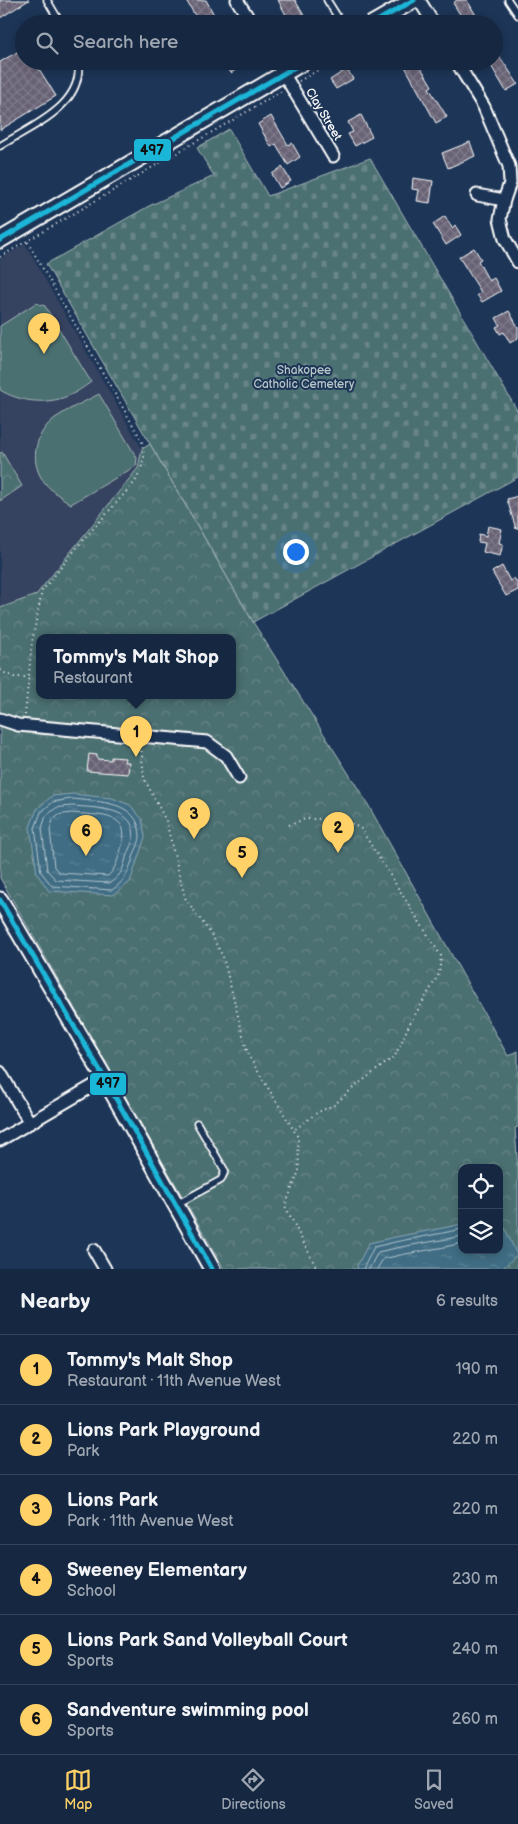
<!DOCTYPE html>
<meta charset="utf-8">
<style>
body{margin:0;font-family:"Balsamiq Sans",sans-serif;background:#23344c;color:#f1f3f6}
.controls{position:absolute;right:15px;bottom:15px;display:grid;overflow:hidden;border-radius:10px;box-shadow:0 2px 8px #0003}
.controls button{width:45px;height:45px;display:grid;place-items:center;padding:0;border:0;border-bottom:1px solid #35445a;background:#162841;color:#f1f3f6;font:25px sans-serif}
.you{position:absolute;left:295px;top:551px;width:18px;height:18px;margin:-12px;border:4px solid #fff;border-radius:50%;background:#1a73e8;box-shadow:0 0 0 8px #1a73e833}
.badge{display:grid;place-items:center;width:32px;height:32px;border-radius:50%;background:#ffd166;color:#111;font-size:16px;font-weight:700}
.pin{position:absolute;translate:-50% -41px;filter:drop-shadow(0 1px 2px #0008)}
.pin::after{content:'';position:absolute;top:26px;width:18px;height:15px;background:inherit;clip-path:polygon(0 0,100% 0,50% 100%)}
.popup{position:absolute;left:36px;top:634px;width:200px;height:65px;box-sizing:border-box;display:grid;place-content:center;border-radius:10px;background:#162841;filter:drop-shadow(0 1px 4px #0005);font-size:16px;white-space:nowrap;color:#9ea6b1}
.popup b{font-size:19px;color:#f1f3f6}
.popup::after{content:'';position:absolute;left:50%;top:100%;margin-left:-10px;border:10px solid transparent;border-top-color:#162841}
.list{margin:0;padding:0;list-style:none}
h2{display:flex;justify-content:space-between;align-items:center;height:65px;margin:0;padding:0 20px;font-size:21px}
h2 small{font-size:16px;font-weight:400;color:#9ea6b1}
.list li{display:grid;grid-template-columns:32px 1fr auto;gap:15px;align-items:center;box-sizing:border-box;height:70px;padding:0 20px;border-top:1px solid #35445a}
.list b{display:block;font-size:19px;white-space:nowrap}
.list p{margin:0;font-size:16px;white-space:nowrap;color:#9ea6b1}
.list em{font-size:16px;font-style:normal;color:#9ea6b1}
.icon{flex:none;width:28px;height:28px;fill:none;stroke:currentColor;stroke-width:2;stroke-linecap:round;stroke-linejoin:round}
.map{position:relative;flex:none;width:518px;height:1269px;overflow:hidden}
.search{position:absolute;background:#162841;box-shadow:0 2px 8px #0003;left:15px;right:15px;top:15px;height:55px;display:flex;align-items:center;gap:12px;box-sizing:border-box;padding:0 18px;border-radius:28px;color:#9ea6b1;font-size:19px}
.sheet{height:485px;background:#162841}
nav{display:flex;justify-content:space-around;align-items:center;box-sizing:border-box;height:70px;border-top:1px solid #35445a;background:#162841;font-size:14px;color:#9ea6b1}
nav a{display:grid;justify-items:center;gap:2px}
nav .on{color:#ffd166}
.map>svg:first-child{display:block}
</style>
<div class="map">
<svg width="518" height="1269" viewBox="0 0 518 1269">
<defs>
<pattern id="cemetery-stones" width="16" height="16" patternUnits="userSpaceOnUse" patternTransform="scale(1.25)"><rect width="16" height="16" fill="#4c7072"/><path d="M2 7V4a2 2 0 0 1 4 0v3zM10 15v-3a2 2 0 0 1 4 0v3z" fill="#678587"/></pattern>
<pattern id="park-crowns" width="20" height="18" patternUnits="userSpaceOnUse" patternTransform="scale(1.25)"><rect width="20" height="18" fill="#4c7072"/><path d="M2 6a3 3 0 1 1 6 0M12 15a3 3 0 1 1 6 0" fill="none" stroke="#678587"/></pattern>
<pattern id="water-ripples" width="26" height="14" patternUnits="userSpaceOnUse" patternTransform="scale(1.25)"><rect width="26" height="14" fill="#406d84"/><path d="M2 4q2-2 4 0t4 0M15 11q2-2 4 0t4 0" fill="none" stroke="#5d8396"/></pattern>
<pattern id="building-cross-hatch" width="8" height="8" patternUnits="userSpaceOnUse" patternTransform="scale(1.25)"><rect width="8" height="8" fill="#686275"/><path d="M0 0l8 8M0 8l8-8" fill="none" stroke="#7f7a8a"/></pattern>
</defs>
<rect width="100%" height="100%" fill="#1d3557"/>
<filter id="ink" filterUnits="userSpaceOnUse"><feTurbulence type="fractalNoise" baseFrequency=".02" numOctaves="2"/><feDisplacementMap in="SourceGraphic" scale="10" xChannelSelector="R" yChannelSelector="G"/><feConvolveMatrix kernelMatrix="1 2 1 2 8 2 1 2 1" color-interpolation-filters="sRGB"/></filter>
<g filter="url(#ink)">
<!-- built -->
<polygon fill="#344260" points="25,244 142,449 138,468 36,595 0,608 0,259"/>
<!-- grass -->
<g fill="#4c7072" stroke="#a6b8b8">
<path d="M36,303L45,306L91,382C84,387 76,393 68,396C46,405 20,402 0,390V326Z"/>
<path d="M99,394L137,458L136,466L71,504C61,497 48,489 42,479C29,459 36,432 55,418C68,409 84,402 99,394Z"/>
</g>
<!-- cemetery -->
<polygon fill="url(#cemetery-stones)" stroke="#a6b8b8" points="229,129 268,196 370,158 518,412 518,477 253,622 46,264 149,206 214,176 197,148"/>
<!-- park -->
<g fill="url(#park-crowns)" stroke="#a6b8b8" fill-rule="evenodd">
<path d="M150,444L253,622L366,801L508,1056L518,1051V1127L515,1128L518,1171V1269H224L0,878V608L36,595L138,468L142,449ZM40,638H232V696H40ZM462,1168H499V1250H462Z"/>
<polygon points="2,452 22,486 0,501 0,453"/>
</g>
<!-- water -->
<g fill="url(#water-ripples)" stroke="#8ca7b5">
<polygon points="72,794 112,798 130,805 142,819 145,837 130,882 113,895 49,891 37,874 30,827 37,809 52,796"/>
<path d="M499,1215L517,1255L502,1269H358L357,1266L369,1243C400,1235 431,1231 462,1224V1250H499Z"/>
</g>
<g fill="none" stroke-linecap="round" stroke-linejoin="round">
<!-- shore -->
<g stroke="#b3c5ce" stroke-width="1">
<path d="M72,799C98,802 139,800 140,836C140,842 136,849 134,855C128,871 127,880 112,890L52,886L41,872L35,828L41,812L53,802Z"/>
<path d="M72,806C92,808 139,806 133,839C132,844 129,849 127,854C123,868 123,874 110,883L56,880L47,870L42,828L46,816L56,808Z"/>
<path d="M72,813C98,816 134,811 121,849C118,858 116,869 108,876L60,873L54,867L50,829L53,820L59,815Z"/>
<path d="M363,1269L374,1247C403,1239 432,1236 462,1229"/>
<path d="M369,1269L378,1252C406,1245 434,1242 462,1236"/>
<path d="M377,1269L383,1259C409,1252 436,1250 462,1243"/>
</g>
</g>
<!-- building -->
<g fill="url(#building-cross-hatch)" stroke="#fff">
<polygon points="0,0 29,0 0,18"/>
<polygon points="186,0 206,0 219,24 200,24"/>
<polygon points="278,0 295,0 306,19 298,24 284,24 281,18 286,15"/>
<polygon points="457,0 467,0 481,24 466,24 453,3"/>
<polygon points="24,48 24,61 34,61 56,96 0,130 0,62"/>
<polygon points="494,48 518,84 506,91 490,64 494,61"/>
<polygon points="223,61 249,61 231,73"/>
<polygon points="402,61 417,61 432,86 429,88 447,117 436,123"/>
<polygon points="347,69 353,79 336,89 330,80"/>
<polygon points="361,115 372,137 355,146 348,134 353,132 348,122"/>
<polygon points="271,116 288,145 292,143 300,157 288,165 276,144 271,147 258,124"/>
<polygon points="470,142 475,156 448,168 442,153"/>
<polygon points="282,167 291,181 280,188 272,174"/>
<polygon points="413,178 433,181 430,203 417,201 419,190 412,189"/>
<polygon points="445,216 452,228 455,225 461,235 446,245 433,224"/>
<polygon points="474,248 481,259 478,261 489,281 494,278 501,291 482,302 477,295 481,292 459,257"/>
<polygon points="509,311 518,327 518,338 510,343 504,332 500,334 496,327 500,325 496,318"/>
<polygon points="518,496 518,528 516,529 507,499"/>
<polygon points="488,526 502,529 499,543 503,544 500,556 483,552 485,543 478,542 479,534 486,536"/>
<polygon points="502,566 510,581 514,578 518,585 518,590 506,596 492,572"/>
<polygon points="89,754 97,755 97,759 111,760 111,757 125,758 124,762 129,762 128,774 87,771"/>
</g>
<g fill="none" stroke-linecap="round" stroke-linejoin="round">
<!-- lane casing -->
<g stroke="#fff" stroke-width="9">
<g id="lane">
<polyline points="47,0 61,24"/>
<polyline points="327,0 342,24"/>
<polyline points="508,0 518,15"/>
<path d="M0,146C31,126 85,106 78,61"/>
<polyline points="177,1204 221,1180 225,1171 197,1123"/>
</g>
</g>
<!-- street casing -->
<g stroke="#fff" stroke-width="15">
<g id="street">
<polyline points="237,0 252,24"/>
<polyline points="419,0 434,24"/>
<polyline points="276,61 333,156"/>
<polyline points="456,61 484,107 509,166 510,183 504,200 500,219 505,239 518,262"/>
<polyline points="477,195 504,200"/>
<polyline points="0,719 18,725 207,742 226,756 239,778"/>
<polyline points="0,1072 30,1123"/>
<polyline points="0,1140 105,1079"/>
<polyline points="94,1250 105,1269"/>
</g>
</g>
<!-- secondary casing -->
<g stroke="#fff" stroke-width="19">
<g id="secondary">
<polyline points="372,24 414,0"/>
<polyline points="0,240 305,61"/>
<polyline points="0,900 105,1079 212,1269"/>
</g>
</g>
<!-- path -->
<g stroke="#fff" stroke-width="2" stroke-dasharray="1 4" stroke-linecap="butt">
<polyline points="299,81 334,61"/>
<polyline points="0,257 282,91"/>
<polyline points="0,671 14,677 29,677"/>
<polyline points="25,715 32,642 42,591 83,540 135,482 141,470 144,457 142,441 27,241"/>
<polyline points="141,746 144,778 166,821 185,898 211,934 223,957 248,1055 298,1137 299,1171 285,1206 317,1269"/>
<polyline points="289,825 305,819 344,819 361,829 441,956 439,974 409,1025 395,1056 353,1088 334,1105 318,1112 294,1130"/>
</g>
<!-- lane -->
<use href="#lane" stroke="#1d3557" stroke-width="5.5"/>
<!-- street -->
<use href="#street" stroke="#1d3557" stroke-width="11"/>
<!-- secondary -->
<use href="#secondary" stroke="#1d3557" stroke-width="15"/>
<!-- bus-1 casing -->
<g stroke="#1d3557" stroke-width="9">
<g id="bus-1">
<polyline points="372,24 414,0"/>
<polyline points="0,240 305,61"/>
<polyline points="0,900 105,1079 212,1269"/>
</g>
</g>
<!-- bus-1 -->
<use href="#bus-1" stroke="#1ab6d8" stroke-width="5"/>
</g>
</g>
<g text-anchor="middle" stroke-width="4" stroke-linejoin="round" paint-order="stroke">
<!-- street labels -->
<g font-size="12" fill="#fff" stroke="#1d3557">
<text transform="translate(324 114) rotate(59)" y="4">Clay Street</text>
</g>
<!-- park labels -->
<g font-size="12" fill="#b7c6c7" stroke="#1d3557">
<text x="304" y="374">Shakopee<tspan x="304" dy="14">Catholic Cemetery</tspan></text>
</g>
</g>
<g stroke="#1d3557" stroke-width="2">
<rect x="133" y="138" width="39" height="24" rx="5" fill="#1ab6d8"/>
<rect x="89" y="1072" width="38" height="24" rx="5" fill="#1ab6d8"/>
</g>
<g font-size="14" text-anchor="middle" font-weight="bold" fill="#111">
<text x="152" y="155">497</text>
<text x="108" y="1088">497</text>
</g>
</svg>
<div class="controls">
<button><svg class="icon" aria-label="locate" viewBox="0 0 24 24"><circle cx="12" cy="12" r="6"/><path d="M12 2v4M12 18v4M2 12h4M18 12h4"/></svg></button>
<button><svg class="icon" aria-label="layers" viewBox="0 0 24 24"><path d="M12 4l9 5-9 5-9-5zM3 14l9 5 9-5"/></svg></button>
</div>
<div class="you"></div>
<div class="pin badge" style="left:136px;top:757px">1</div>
<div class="popup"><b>Tommy's Malt Shop</b>Restaurant</div>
<div class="pin badge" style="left:338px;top:853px">2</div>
<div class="pin badge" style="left:194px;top:839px">3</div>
<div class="pin badge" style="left:44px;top:354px">4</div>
<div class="pin badge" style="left:242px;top:878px">5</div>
<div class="pin badge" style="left:86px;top:856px">6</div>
<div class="search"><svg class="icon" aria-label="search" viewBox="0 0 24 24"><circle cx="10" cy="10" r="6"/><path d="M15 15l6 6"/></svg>Search here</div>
</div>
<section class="sheet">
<h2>Nearby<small>6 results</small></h2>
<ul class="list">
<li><span class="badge">1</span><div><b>Tommy's Malt Shop</b><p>Restaurant · 11th Avenue West</p></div><em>190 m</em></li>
<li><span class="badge">2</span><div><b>Lions Park Playground</b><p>Park</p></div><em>220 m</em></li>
<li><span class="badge">3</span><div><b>Lions Park</b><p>Park · 11th Avenue West</p></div><em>220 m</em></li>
<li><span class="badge">4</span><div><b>Sweeney Elementary</b><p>School</p></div><em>230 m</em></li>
<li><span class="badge">5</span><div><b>Lions Park Sand Volleyball Court</b><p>Sports</p></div><em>240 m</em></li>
<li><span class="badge">6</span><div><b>Sandventure swimming pool</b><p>Sports</p></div><em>260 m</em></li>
</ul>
</section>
<nav>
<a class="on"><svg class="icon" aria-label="map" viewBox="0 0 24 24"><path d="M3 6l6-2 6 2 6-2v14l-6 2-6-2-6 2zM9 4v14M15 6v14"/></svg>Map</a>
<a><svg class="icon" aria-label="directions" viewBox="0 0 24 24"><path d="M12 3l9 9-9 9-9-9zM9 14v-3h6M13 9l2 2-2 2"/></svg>Directions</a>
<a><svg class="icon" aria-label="saved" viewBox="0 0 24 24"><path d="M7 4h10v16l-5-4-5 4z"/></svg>Saved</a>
</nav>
